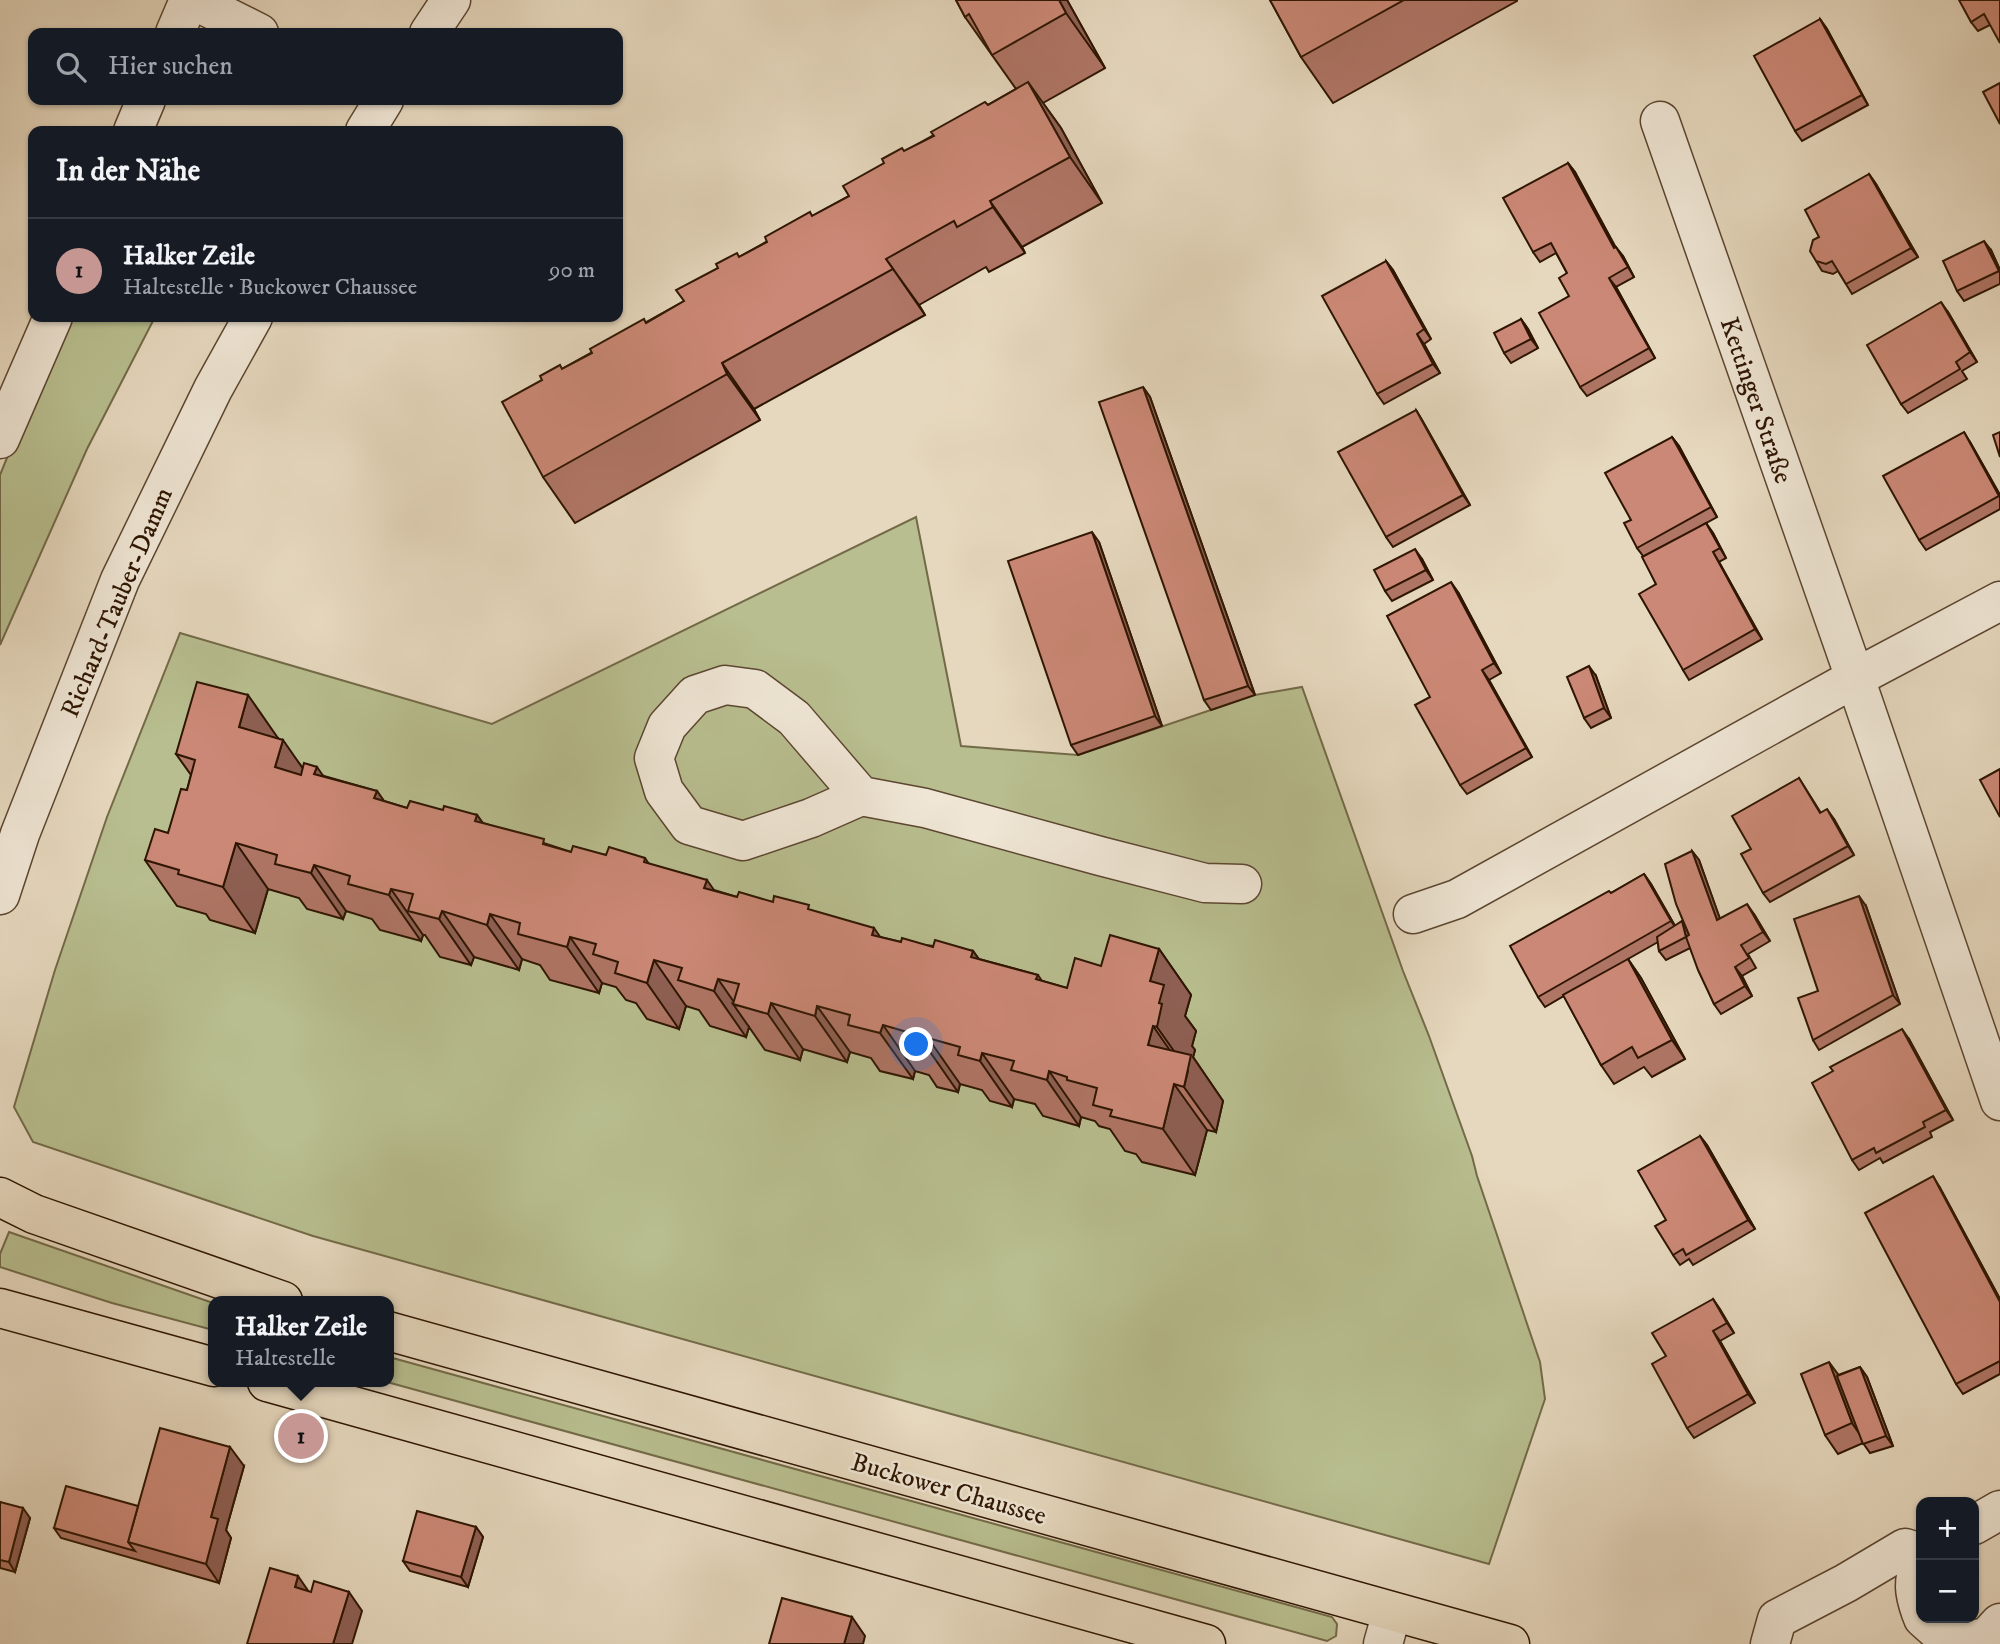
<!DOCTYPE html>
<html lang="de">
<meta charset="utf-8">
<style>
body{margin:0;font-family:"IM FELL DW Pica",serif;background:#20242c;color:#f1f3f6}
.controls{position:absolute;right:21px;bottom:21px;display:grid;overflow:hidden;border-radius:14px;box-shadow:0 2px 5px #0004}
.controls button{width:63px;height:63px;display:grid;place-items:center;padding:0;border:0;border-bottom:2px solid #363941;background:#171b24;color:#f1f3f6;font:35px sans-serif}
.you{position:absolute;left:917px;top:1045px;width:24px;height:24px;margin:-18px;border:5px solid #fff;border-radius:50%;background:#1a73e8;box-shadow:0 0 0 10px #1a73e833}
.badge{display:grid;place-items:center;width:46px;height:46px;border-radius:50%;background:#c59692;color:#111;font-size:23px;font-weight:700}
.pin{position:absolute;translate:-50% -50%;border:4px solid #fff;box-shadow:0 2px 7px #0006}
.popup{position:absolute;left:208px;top:1296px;width:186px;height:91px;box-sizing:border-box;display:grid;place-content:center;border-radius:14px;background:#171b24;filter:drop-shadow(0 2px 5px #0005);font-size:23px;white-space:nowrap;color:#9ea1a6}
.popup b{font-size:26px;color:#f1f3f6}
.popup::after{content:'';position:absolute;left:50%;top:100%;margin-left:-14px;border:14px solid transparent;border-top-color:#171b24}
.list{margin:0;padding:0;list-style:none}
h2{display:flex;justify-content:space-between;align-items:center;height:91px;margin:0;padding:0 28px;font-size:30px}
h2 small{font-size:23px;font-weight:400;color:#9ea1a6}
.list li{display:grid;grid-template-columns:46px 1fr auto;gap:21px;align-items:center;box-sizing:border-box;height:105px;padding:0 28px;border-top:2px solid #363941}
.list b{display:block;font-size:26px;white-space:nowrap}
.list p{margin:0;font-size:23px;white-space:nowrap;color:#9ea1a6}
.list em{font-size:23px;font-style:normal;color:#9ea1a6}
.icon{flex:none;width:38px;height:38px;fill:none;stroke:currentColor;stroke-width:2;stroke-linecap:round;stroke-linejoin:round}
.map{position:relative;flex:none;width:2000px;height:1644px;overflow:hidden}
.search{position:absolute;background:#171b24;box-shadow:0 2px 5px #0004;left:28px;top:28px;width:595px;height:77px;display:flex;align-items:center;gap:18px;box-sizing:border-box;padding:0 24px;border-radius:14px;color:#9ea1a6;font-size:26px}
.panel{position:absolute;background:#171b24;box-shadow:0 2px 5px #0004;left:28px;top:126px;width:595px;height:196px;border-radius:14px}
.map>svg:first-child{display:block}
</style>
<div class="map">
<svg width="2000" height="1644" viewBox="0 0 2000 1644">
<rect width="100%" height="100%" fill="#e6d8be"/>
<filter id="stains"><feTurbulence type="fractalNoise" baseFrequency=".00286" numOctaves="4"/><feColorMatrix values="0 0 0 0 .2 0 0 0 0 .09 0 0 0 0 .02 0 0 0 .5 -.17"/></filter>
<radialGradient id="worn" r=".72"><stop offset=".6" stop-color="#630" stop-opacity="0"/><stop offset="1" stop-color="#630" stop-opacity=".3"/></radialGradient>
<!-- green -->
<g fill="#b8be8f" stroke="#736a48" stroke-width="2">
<polygon points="64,317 155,317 87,449 0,645 0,475"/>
<polygon points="916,517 961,746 1078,755 1255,695 1302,687 1403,971 1429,1036 1472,1156 1477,1176 1540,1362 1545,1399 1489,1564 313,1236 33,1142 14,1107 55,970 107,817 180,633 492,724"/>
<polygon points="9,1232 213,1303 213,1330 112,1303 0,1267 0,1254"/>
<polygon points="389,1357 1332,1617 1337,1624 1336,1636 1327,1641 387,1382 388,1382"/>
</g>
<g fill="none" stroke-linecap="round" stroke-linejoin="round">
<!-- minor casing -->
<g stroke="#5c4631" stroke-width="41">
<g id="minor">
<polyline points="193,0 259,33"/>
<polyline points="175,33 189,0"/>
<polyline points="429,33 451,0"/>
<polyline points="1660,121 1855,678 2000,1101"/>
<polyline points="133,131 146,100"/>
<polyline points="365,131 384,100"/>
<polyline points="0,439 53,317"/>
<polyline points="861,796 811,818 743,841 689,825 664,791 654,758 667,726 695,695 725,685 755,689 794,718 861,796 925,808 1100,856 1205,883 1242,884"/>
<polyline points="0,895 20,834 120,580 213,389 253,317"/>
<polyline points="1413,914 1457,899 1855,678 2000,601"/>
<polyline points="1974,1525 2000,1510"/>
<path d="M1921,1561C1912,1581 1914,1593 1921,1613"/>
<polyline points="1923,1618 1942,1635 1966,1642 1988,1636 2000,1623"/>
<polyline points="1383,1644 1392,1612"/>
<polyline points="1770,1644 1777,1619 1846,1583 1905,1548 1921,1553"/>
</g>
</g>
<!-- major casing -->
<g stroke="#2e1502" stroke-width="41">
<g id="major">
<polyline points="0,1197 34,1214 283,1301"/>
<polyline points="0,1308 214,1367"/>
<polyline points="388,1331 1510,1644"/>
<polyline points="267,1382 1206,1644"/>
</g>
</g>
<!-- minor -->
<use href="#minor" stroke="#efe6d5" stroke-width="38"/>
<!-- major -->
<use href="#major" stroke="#e6d8be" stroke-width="38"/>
</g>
<!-- wall -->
<g fill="#af7565" stroke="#2e1502" stroke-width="2">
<polygon points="956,0 1067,0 1105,68 1043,103 1061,128 1102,203 1022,247 1025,253 989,272 986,267 919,305 925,315 754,409 760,420 575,523 543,477 562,369 684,301 739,257 849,196 905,151 1016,89 965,17"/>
<polygon points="1270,0 1517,0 1517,1 1333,103 1301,57"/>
<polygon points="2000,0 1990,25 1978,31 1971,22"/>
<polygon points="1820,19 1827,29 1868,105 1802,141 1795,131"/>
<polygon points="1568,163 1575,172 1615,247 1623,256 1634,277 1616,287 1655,358 1587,396 1580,387 1569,296 1567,273 1556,253 1540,262 1533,252"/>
<polygon points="1869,174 1876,184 1918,257 1852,294 1838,271 1833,274 1822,271 1816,261 1819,237"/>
<polygon points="1991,250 2000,270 2000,284 1964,301 1957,291"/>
<polygon points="1386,261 1393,270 1431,339 1424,344 1440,373 1384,404 1377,394"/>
<polygon points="1948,312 1977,362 1962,371 1967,379 1908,413 1901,404"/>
<polygon points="1521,319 1528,329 1538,348 1511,363 1504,353"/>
<polygon points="1143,387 1150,397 1255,695 1211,710 1204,700"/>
<polygon points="1416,410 1422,420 1470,505 1393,547 1386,537"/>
<polygon points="1672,437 1679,446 1717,517 1699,527 1706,523 1713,533 1726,558 1719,562 1762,639 1689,680 1683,670 1656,584 1643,556 1637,548 1631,520"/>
<polygon points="1970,442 2000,495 2000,509 1926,550 1919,540"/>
<polygon points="1099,542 1162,726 1078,755 1071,745"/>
<polygon points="1422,559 1433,580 1392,601 1385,591"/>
<polygon points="1458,592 1501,673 1489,680 1532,757 1467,794 1460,785"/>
<polygon points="1596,676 1611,718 1591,728 1584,718"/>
<polygon points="278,738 303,768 324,776 377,791 384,801 407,808 443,810 477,815 483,823 571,852 645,858 649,864 714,890 737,897 773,902 812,911 880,937 901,942 973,951 979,959 1038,975 1042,981 1067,988 1101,966 1159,949 1191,995 1185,1016 1196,1031 1192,1046 1195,1050 1193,1057 1223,1101 1216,1132 1207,1130 1195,1175 1142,1162 1136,1154 1125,1151 1110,1129 1099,1126 1095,1121 1081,1117 1079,1126 1043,1116 1035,1104 1014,1099 1012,1107 990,1101 982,1090 960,1084 958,1092 937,1087 929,1075 915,1071 913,1079 880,1071 871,1058 850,1052 847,1062 803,1049 800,1060 765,1050 749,1027 746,1037 710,1026 699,1010 686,1006 679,1029 647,1019 636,1003 626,1000 616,987 602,983 599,993 550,980 540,965 522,959 519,970 474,957 471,965 440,957 425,935 423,935 421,941 380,930 372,919 346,911 343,919 307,909 299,898 268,889 255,933 210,920 206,914 177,906 145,860 168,833 187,790 191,775 176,754"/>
<polygon points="1799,778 1821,813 1834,819 1854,855 1770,902 1763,893 1751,849"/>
<polygon points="1692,851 1699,860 1720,919 1754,914 1770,941 1748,954 1756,968 1742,976 1752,996 1721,1014 1714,1004 1690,948 1666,960 1659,951 1658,942 1628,959 1641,978 1685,1059 1652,1077 1644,1067 1614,1084 1601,1065 1564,996 1545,1007 1538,997 1611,893 1644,874 1651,884 1675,926 1682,921 1686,928"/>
<polygon points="1866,906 1900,1004 1819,1050 1813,1040 1818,991"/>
<polygon points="1909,1039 1953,1120 1930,1132 1932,1137 1883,1163 1880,1158 1859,1170 1852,1160"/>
<polygon points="1700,1136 1707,1145 1755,1229 1693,1265 1689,1259 1680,1265 1673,1255 1666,1220"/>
<polygon points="1939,1186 2000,1299 2000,1374 1963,1394 1956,1384"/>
<polygon points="1713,1299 1734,1333 1720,1341 1755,1403 1694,1438 1687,1428 1666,1356"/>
<polygon points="1860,1367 1867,1377 1893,1446 1870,1453 1863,1443 1838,1454 1825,1435 1838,1375"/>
<polygon points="244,1466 226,1530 231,1538 219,1583 61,1538 54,1528 138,1506"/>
<polygon points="0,1502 30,1518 15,1572 0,1568"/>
<polygon points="476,1527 483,1537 468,1587 410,1571 403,1561"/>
</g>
<!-- shaded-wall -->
<g fill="#8e5f53" stroke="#2e1502" stroke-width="2">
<polygon points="1059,0 1067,0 1105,68 1066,13"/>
<polygon points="1820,19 1827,29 1868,105 1862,95"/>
<polygon points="1028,82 1061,128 1102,203 1070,157"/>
<polygon points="1568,163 1575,172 1621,257 1614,248"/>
<polygon points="1869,174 1876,184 1918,257 1911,248"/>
<polygon points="990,201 1022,247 1025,253 993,207"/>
<polygon points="1984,241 1991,250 2000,270 2000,273"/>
<polygon points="1616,247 1623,256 1634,277"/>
<polygon points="886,259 919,305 925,315 893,269"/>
<polygon points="1386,261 1393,270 1431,339 1424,329"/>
<polygon points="1609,278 1616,287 1655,358 1649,348"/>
<polygon points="1941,302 1948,312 1977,362 1970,352"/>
<polygon points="1521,319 1528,329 1538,348 1531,339"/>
<polygon points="1417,334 1424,344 1440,373 1433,364"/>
<polygon points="722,363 754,409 760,420 727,374"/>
<polygon points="1143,387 1150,397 1255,695 1248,686"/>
<polygon points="1416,410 1422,420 1470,505 1463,495"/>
<polygon points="1964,432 1970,442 2000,495 2000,497"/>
<polygon points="1672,437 1679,446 1717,517 1711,507"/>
<polygon points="1706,523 1713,533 1726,558 1720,548"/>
<polygon points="1092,532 1099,542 1162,726 1155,716"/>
<polygon points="1415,549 1422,559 1433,580 1426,570"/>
<polygon points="1713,552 1719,562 1762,639 1755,629"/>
<polygon points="1451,582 1458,592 1501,673 1494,663"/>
<polygon points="1589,666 1596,676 1611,718 1604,708"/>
<polygon points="1482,670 1489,680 1532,757 1526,748"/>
<polygon points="248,695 280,741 239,727"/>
<polygon points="283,740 315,786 275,767"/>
<polygon points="317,767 349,813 314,774"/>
<polygon points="377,791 409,837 374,798"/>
<polygon points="1827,809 1834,819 1854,855 1848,846"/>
<polygon points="477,815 509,861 475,821"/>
<polygon points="236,843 268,889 255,933 223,887"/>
<polygon points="1692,851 1699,860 1724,930 1717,920"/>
<polygon points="314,865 346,911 343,919 311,873"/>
<polygon points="1644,874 1651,884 1678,931 1671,921"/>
<polygon points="707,880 739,926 704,888"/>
<polygon points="391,889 423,935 421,941 389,895"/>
<polygon points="1859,896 1866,906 1900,1004 1893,995"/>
<polygon points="1747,904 1754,914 1770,941 1763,932"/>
<polygon points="442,911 474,957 471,965 439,919"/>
<polygon points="490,914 522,959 519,970 487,925"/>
<polygon points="1682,921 1689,931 1693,946 1686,937"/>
<polygon points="874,928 906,974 872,935"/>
<polygon points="570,937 602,983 599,993 567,947"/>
<polygon points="1159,949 1191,995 1185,1016 1196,1031 1192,1046 1195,1050 1193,1057 1223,1101 1216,1132 1184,1087 1188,1071 1157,1027 1150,981"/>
<polygon points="973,951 1005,997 971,957"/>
<polygon points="1628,959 1641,978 1685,1059 1672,1040"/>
<polygon points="654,960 686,1006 679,1029 647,983"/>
<polygon points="1735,967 1742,976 1752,996 1745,986"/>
<polygon points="718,979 736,1005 733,1004 749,1027 746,1037 714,991"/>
<polygon points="771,1003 803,1049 800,1060 768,1014"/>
<polygon points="817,1006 850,1052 847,1062 815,1016"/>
<polygon points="883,1025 915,1071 913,1079 880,1033"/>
<polygon points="1153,1026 1185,1072 1148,1045"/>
<polygon points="1902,1029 1909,1039 1953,1120 1946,1110"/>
<polygon points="928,1038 960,1084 958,1092 926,1046"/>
<polygon points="982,1053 1014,1099 1012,1107 980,1061"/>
<polygon points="1049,1071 1081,1117 1079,1126 1047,1080"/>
<polygon points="1174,1084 1207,1130 1195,1175 1163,1129"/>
<polygon points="1700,1136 1707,1145 1755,1229 1748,1220"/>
<polygon points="1933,1176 1939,1186 2000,1299 2000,1302"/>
<polygon points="1713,1299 1720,1309 1734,1333 1727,1323"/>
<polygon points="1713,1331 1720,1341 1755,1403 1748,1394"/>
<polygon points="1829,1362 1843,1381 1865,1442 1852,1423"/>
<polygon points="1860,1367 1867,1377 1893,1446 1886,1436"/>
<polygon points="230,1447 244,1466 226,1530 231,1538 219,1583 206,1564 211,1517"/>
<polygon points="23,1508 30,1518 15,1572 9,1562"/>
<polygon points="476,1527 483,1537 468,1587 461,1577"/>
<polygon points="298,1576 311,1595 295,1587"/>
<polygon points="349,1592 362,1611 352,1644 333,1644"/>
<polygon points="852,1617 865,1636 863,1644 844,1644"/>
</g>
<!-- building -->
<g fill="#cb8876" stroke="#2e1502" stroke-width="2">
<polygon points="956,0 1059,0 1066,13 992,55 969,14 965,17"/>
<polygon points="1270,0 1404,0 1301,57"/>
<polygon points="1959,0 2000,0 2000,43 1984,14 1971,22"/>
<polygon points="1820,19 1862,95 1795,131 1754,56"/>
<polygon points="1028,82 1070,157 990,201 993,207 957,227 954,221 886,259 893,269 722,363 727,374 543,477 502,402 542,380 540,376 560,365 562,369 592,353 590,349 644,319 646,323 684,301 676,290 718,268 716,264 737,253 739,257 767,242 765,237 810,212 812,216 849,196 843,186 884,163 882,159 902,148 904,151 934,136 931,132 985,102 988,105"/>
<polygon points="2000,83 2000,124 1983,92"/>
<polygon points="1568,163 1614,248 1616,247 1628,267 1609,278 1649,348 1580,387 1539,313 1569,296 1559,278 1567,273 1551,243 1533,252 1503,198"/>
<polygon points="1869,174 1911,248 1846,284 1832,261 1826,264 1816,261 1810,251 1813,240 1819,237 1805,210"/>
<polygon points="1984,241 1999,271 1957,291 1943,261"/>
<polygon points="1386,261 1424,329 1417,334 1433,364 1377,394 1322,296"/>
<polygon points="1941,302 1970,352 1956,362 1960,369 1901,404 1867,345"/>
<polygon points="1521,319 1531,339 1504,353 1494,333"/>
<polygon points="1143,387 1248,686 1204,700 1099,402"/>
<polygon points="1416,410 1463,495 1386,537 1338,452"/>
<polygon points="1964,432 1999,496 1919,540 1883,476"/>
<polygon points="2000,432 2000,457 1993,435"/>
<polygon points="1672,437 1711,507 1637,548 1624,523 1631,520 1605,473"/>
<polygon points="1706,523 1720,548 1713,552 1755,629 1683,670 1639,594 1656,584 1642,557"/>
<polygon points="1092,532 1155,716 1071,745 1008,561"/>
<polygon points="1415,549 1426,570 1385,591 1374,570"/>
<polygon points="1451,582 1494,663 1482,670 1526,748 1460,785 1415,705 1430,697 1387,616"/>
<polygon points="1589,666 1604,708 1584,718 1567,677"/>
<polygon points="197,682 248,695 239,727 283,740 275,767 301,775 304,763 317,767 314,774 377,791 374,798 407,808 410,801 443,810 444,806 477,815 475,821 544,839 543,844 571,852 573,846 606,855 609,847 645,858 644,862 707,880 704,888 737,897 739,892 773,902 774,896 809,905 808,909 874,928 872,935 901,942 902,938 933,947 935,940 973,951 971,957 1038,975 1036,979 1067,988 1075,958 1101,966 1110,935 1159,949 1150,981 1164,985 1159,1003 1162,1004 1157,1027 1153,1026 1148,1045 1191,1055 1184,1087 1174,1084 1163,1129 1110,1116 1112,1110 1093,1105 1097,1088 1067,1080 1067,1077 1049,1071 1047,1080 1011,1070 1014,1061 982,1053 980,1061 958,1055 960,1047 928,1038 926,1046 904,1041 907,1032 883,1025 880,1033 848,1025 850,1015 817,1006 815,1016 771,1003 768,1014 733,1004 739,984 718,979 714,991 678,980 682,968 654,960 647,983 615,973 618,962 593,954 596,944 570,937 567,947 518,934 520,923 490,914 487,925 442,911 439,919 408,911 413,894 391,889 389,895 348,884 350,876 314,865 311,873 275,864 277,855 236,843 223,887 178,874 179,870 145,860 155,829 168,833 181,789 187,790 195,760 176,754"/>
<polygon points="2000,769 2000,817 1980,780"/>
<polygon points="1799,778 1820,813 1827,809 1848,846 1763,893 1741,854 1751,849 1732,816"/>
<polygon points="1692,851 1717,920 1747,904 1763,932 1741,945 1749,958 1735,967 1745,986 1714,1004 1698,970 1686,937 1689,935 1676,904 1665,864"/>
<polygon points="1644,874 1671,921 1538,997 1510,946 1609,891 1611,893"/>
<polygon points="1859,896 1893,995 1813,1040 1798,998 1818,991 1794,919"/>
<polygon points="1682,921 1686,937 1659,951 1657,937"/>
<polygon points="1628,959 1672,1040 1638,1058 1632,1047 1601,1065 1563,995"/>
<polygon points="1902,1029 1946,1110 1923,1122 1925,1127 1876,1153 1874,1148 1852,1160 1812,1083 1833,1071 1830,1067"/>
<polygon points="1700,1136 1748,1220 1686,1255 1683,1249 1673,1255 1655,1226 1666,1220 1638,1171"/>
<polygon points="1933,1176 2000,1302 2000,1361 1956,1384 1865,1213"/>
<polygon points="1713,1299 1727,1323 1713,1331 1748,1394 1687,1428 1652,1364 1666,1356 1652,1333"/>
<polygon points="1829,1362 1852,1423 1825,1435 1801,1374"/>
<polygon points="1860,1367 1886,1436 1863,1444 1837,1376"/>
<polygon points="160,1428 230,1447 211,1517 218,1519 206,1564 128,1542"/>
<polygon points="66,1486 138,1506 128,1542 135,1551 54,1528"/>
<polygon points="0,1502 23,1508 9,1562 0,1560"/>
<polygon points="417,1511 476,1527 461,1577 403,1561"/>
<polygon points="270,1568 298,1576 295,1587 311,1592 314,1581 349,1592 333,1644 247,1644"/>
<polygon points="782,1598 852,1617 844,1644 769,1644"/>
</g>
<g text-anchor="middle" stroke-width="5" stroke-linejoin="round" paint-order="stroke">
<!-- street labels -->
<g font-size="26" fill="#2e1502" stroke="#efe6d5">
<text transform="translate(1757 400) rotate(71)" y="9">Kettinger Straße</text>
<text transform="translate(116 602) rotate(-67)" y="9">Richard-Tauber-Damm</text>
<text transform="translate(949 1488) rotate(16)" y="9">Buckower Chaussee</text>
</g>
</g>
<rect width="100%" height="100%" filter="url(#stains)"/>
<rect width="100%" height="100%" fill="url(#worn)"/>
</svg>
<div class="controls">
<button>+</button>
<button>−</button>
</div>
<div class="you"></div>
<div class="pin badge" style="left:301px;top:1436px">1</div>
<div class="popup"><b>Halker Zeile</b>Haltestelle</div>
<div class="search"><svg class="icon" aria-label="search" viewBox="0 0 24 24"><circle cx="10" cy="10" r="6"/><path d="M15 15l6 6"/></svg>Hier suchen</div>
<section class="panel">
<h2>In der Nähe<small></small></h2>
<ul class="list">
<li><span class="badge">1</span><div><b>Halker Zeile</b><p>Haltestelle · Buckower Chaussee</p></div><em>90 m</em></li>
</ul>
</section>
</div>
